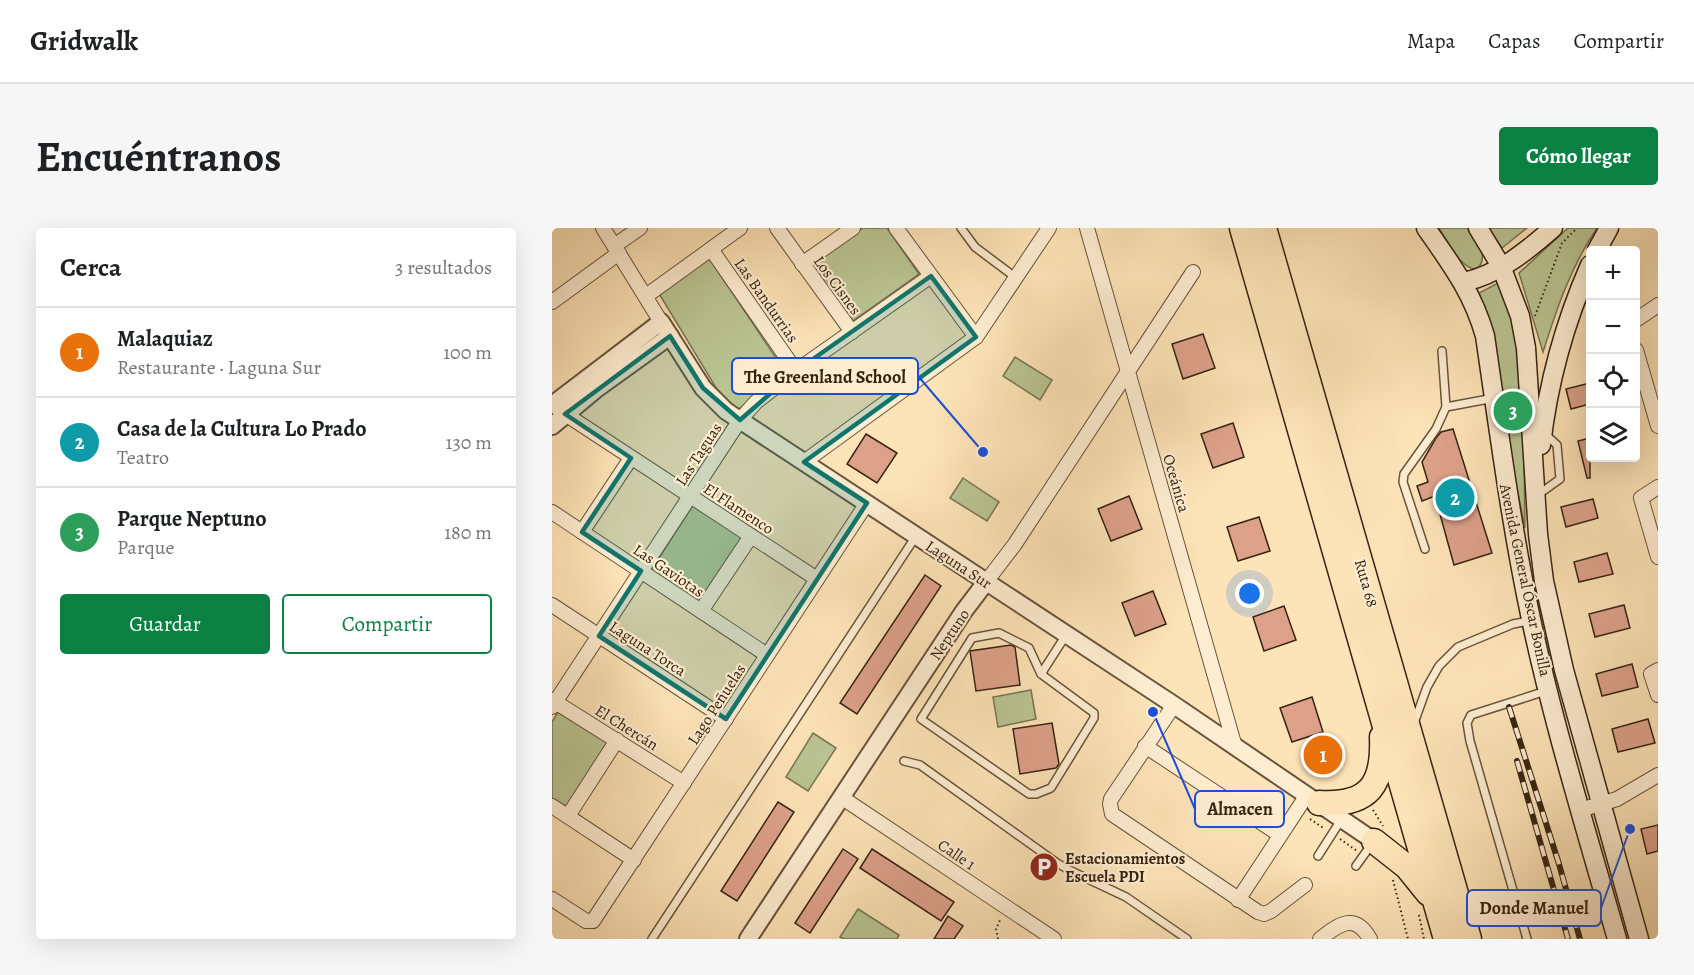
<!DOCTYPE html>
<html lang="es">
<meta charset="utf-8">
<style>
body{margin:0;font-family:Alegreya,serif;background:#f6f6f6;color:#202124}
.controls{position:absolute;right:18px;top:18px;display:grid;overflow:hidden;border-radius:6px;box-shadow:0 6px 24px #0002}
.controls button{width:54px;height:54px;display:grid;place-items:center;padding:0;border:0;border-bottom:2px solid #e0e0e0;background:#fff;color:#202124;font:30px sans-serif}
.you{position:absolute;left:698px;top:366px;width:21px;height:21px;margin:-15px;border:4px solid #fff;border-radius:50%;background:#1a73e8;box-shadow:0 0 0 9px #1a73e833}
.badge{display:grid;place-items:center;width:39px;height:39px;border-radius:50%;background:#0b8043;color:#fff;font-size:20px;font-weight:700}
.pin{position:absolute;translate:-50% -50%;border:3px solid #fff;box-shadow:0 2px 6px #0006}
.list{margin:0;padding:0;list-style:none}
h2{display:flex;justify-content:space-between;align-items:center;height:78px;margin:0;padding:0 24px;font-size:26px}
h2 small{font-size:20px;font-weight:400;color:#757577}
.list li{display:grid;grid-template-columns:39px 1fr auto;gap:18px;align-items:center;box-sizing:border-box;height:90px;padding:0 24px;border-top:2px solid #e0e0e0}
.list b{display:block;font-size:22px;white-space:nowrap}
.list p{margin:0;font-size:20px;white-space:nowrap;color:#757577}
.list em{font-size:20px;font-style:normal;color:#757577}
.actions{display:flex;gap:12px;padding:18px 24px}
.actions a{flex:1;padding:14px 0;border:2px solid #0b8043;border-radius:6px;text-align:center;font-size:21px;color:#0b8043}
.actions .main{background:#0b8043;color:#fff}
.icon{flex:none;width:33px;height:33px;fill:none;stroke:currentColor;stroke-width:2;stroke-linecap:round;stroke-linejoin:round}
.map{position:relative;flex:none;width:1106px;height:711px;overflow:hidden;border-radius:6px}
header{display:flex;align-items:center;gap:36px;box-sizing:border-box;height:84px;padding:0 30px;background:#fff;border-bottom:2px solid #e0e0e0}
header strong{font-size:28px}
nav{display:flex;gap:33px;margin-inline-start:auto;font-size:21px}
.intro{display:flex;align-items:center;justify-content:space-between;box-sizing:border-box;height:144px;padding:0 36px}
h1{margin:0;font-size:42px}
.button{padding:15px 27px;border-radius:6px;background:#0b8043;color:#fff;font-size:21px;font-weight:700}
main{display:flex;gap:36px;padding:0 36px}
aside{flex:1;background:#fff;border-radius:6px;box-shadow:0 6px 24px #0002}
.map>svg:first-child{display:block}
</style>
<header>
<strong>Gridwalk</strong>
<nav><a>Mapa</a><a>Capas</a><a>Compartir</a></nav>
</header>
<div class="intro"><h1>Encuéntranos</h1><a class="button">Cómo llegar</a></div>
<main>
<aside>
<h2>Cerca<small>3 resultados</small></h2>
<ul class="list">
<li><span class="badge" style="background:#e8710a">1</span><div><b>Malaquiaz</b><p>Restaurante · Laguna Sur</p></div><em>100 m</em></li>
<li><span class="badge" style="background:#0f9aa8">2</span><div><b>Casa de la Cultura Lo Prado</b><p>Teatro</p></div><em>130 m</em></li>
<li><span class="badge" style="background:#2e9e5b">3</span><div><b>Parque Neptuno</b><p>Parque</p></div><em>180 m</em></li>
</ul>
<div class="actions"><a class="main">Guardar</a><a>Compartir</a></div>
</aside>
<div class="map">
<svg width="1106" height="711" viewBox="0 0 1106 711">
<rect width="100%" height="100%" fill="#fde4b8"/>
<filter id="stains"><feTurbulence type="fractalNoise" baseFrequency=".00333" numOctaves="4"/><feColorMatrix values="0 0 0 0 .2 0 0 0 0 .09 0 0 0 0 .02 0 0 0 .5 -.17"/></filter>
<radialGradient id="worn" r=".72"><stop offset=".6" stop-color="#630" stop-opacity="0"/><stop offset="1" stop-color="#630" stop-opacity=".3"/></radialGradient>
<!-- green -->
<g fill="#bac593" stroke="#787452" stroke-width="1.5">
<polygon points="311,0 335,0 367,46 298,95 257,39"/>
<path d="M887,0H915C923,11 937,26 927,39L921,41C905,35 896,14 887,0Z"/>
<polygon points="936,0 975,0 950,20"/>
<path d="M1016,0H1045C1019,38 1005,80 991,124L967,45Z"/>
<polygon points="157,30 232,142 187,181 169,168 106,64"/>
<polygon points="948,54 961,90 971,161 973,300 954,205 940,100 927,65"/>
<polygon points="463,129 500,152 488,172 451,148"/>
<polygon points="411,250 447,274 435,293 398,270"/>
<polygon points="143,274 193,307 148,377 98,344"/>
<polygon points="479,462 484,491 446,499 441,469"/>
<polygon points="6,484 56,513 15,581 0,571 0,494"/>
<polygon points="261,505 284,520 256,563 234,549"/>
<polygon points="306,681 347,707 345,711 292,711 288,709"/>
</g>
<!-- building -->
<g fill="#dda18a" stroke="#362311" stroke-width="1.5">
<polygon points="651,106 663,140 631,151 620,116"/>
<polygon points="1038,155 1038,176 1019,181 1014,161"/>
<polygon points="681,195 692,229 661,240 649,206"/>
<polygon points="901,201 940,325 902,337 883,268 870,273 865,258 876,254 870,234 884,210 889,204"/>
<polygon points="314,206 345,225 325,255 295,236"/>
<polygon points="1038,210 1038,250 1035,250 1026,213"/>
<polygon points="577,268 590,301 559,313 546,281"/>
<polygon points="1041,271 1046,290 1014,299 1009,279"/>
<polygon points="707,289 718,323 686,333 675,299"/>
<polygon points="1055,325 1061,346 1027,354 1022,334"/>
<polygon points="373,347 389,358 305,486 288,475"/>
<polygon points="601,363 614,396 583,408 570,375"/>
<polygon points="1072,377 1078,400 1043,409 1037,386"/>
<polygon points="732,378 744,412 712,423 701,389"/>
<polygon points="459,417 463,419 468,457 424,463 418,423"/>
<polygon points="1080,436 1086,459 1050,468 1044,446"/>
<polygon points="760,469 771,504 740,514 728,480"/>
<polygon points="1096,491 1103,515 1066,524 1060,501"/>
<polygon points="500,495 507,536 504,540 468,546 461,501"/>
<polygon points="226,574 242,584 185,673 169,663"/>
<polygon points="1106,597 1106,623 1095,626 1089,601"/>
<polygon points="291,621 306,631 258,705 243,695"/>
<polygon points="320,621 402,674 389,693 308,640"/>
<polygon points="396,688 411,698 402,711 382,711"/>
</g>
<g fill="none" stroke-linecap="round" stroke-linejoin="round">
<!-- service casing -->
<g stroke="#68533b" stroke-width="10">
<g id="service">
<polyline points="409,0 423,19 463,49"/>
<polyline points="890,123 894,179"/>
<polyline points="987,266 1008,251 1005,217 993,206"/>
<polyline points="873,321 851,254 852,246 884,201 894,179 942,170"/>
<polyline points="489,446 477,420 447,405 420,410 369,491 477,566 484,566 499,560 542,490 542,485 489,446 514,407"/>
<polyline points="862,495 875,459 887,438 906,419 961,396 977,393"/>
<polyline points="352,533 368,537 505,635 519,643 574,669 635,711"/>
<polyline points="766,628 789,592"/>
<polyline points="804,638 819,617"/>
<polyline points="100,711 364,308"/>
<polyline points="975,711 918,513 915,495 919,487 994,463"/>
</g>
</g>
<!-- minor casing -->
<g stroke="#68533b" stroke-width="16">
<g id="minor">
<polyline points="51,0 109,94"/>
<polyline points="225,0 300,104"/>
<polyline points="344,0 424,109"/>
<polyline points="535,0 683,519"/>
<polyline points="62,18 88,0"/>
<polyline points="159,21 244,143"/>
<polyline points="250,36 301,0"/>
<polyline points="94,68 188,0"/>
<polyline points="0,74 67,25"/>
<polyline points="1084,92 1106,77"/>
<polyline points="1084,122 1106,198"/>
<polyline points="7,182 265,351"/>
<polyline points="252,234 424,109 497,0"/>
<polyline points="1106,259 1089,270 1106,329"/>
<polyline points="0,284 215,427"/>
<polyline points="30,304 79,230"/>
<polyline points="434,354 463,316 641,44"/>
<polyline points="0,377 174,491"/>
<polyline points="149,383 199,308"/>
<polyline points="1106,442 1099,446 1106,467"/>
<polyline points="0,472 132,555"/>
<polyline points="622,477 559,571 558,576 560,586 706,684 712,686 719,683 753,657"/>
<polyline points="0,479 188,192 204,174 244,143 379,48"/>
<polyline points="593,518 728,607"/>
<polyline points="289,569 502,711"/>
<polyline points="0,578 82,632"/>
<polyline points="1028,582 1065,571 1106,547"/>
<polyline points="16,588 65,512"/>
<polyline points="0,671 34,693 41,693 315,275"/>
<polyline points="686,672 755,567"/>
<path d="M768,711C787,696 803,684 818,711"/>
</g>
</g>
<!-- tertiary casing -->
<g stroke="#68533b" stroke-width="20">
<g id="tertiary">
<polyline points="0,177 109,94 151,160 174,183 622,477 822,613"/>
<polyline points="0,198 43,162 118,108"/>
<polyline points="196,711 412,383 434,354"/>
</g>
</g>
<!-- secondary casing -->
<g stroke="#362311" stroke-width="21">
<g id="secondary">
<path d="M874,0C899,36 921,65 933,108C947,203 959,297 979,391C1002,499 1035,605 1065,711"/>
<polyline points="926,0 949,38 968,88 974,120 986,306 992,353 1012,442 1087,711"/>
<polyline points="1045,22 1057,0"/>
<path d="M912,54C946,47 976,22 1001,0"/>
<path d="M989,217C996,155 1013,94 1038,37"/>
</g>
</g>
<!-- motorway casing -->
<g stroke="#362311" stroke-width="27">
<g id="motorway">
<polyline points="690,0 894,711"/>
<polyline points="712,0 917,711"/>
<path d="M767,575C817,578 832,557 830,509"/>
<polyline points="822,613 855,639 876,665"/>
</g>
</g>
<!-- path -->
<g stroke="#362311" stroke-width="2" stroke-dasharray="1.5 3" stroke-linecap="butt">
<polyline points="983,88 1010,15 1025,0"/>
<polyline points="821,582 831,598"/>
<polyline points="758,591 773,601"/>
<polyline points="788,611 805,623"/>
<polyline points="841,652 856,711"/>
<polyline points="867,687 872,711"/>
<polyline points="446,711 444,701 449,690"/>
</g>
<!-- service -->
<use href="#service" stroke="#feedd1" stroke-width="7"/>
<!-- minor -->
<use href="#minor" stroke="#feedd1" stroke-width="14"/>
<!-- tertiary -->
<use href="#tertiary" stroke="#feedd1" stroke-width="16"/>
<!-- secondary -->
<use href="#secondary" stroke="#feedd1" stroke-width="18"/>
<!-- motorway -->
<use href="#motorway" stroke="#fde4b8" stroke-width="24"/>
<!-- rail casing -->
<g stroke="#362311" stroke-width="6">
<g id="rail">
<polyline points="957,479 1007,636 1028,711"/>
<polyline points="965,533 1016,711"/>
</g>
</g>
<!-- rail -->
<use href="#rail" stroke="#feedd1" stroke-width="4" stroke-dasharray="11" stroke-linecap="butt"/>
</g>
<!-- marked area -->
<path fill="#0f766e" fill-opacity="0.2" stroke="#0f766e" stroke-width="4.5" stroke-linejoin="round" d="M379,48L424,109L252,234L315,275L174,491L47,408L89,343L30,304L79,230L13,186L118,108L151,160L188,192L244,143Z"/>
<!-- icons -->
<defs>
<g id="parking-disc" transform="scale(1.5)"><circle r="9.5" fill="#8f2418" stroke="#feedd1"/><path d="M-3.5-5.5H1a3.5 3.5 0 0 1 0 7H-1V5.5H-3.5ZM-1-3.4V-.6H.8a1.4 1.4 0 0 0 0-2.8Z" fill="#fff"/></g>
</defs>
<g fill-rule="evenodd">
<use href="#parking-disc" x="492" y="639"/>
</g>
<g text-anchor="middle" stroke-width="4.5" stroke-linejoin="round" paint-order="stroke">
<!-- street labels -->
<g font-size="16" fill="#362311" stroke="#feedd1">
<text transform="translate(286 57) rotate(54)" y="6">Los Cisnes</text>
<text transform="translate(215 72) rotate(55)" y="6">Las Bandurrias</text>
<text transform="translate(146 226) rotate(-57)" y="6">Las Taguas</text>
<text transform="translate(625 255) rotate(74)" y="6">Oceánica</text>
<text transform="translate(187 280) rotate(33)" y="6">El Flamenco</text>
<text transform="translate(407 336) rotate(33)" y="6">Laguna Sur</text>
<text transform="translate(117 342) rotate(34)" y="6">Las Gaviotas</text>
<text transform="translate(974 352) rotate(78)" y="6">Avenida General Óscar Bonilla</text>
<text transform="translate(815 355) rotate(74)" y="6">Ruta 68</text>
<text transform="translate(397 406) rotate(-56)" y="6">Neptuno</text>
<text transform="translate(96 420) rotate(33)" y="6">Laguna Torca</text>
<text transform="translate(164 476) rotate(-57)" y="6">Lago Peñuelas</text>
<text transform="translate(75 499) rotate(32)" y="6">El Chercán</text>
<text transform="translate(405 626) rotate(34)" y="6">Calle 1</text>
</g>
<!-- poi labels -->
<g font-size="16" font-weight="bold" fill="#362311" stroke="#feedd1" text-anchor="start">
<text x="513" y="636">Estacionamientos<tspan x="513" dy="18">Escuela PDI</tspan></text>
</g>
</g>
<!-- callouts -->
<path fill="none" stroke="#1d4ed8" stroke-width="2" d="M431 224L366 148M601 484L643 581M1078 601L1049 680"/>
<g fill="#1d4ed8" stroke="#feedd1" stroke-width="2">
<circle cx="431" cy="224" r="6"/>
<circle cx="601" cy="484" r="6"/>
<circle cx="1078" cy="601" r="6"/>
</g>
<g fill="#feedd1" stroke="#1d4ed8" stroke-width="2">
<rect x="180" y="130" width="186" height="36" rx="6"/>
<rect x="643" y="563" width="89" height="36" rx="6"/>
<rect x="915" y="662" width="134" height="36" rx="6"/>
</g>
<g font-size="18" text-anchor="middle" font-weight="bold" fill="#362311">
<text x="273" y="155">The Greenland School</text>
<text x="688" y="587">Almacen</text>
<text x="982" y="686">Donde Manuel</text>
</g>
<rect width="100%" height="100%" filter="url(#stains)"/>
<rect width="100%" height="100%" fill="url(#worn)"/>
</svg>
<div class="controls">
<button>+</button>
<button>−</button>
<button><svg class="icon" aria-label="locate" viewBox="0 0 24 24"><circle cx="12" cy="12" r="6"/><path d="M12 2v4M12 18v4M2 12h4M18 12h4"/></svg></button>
<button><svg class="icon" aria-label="layers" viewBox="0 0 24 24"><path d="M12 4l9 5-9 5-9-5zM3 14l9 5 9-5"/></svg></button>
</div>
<div class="you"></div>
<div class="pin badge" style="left:771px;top:527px;background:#e8710a">1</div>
<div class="pin badge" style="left:903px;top:270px;background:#0f9aa8">2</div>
<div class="pin badge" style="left:961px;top:183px;background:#2e9e5b">3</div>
</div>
</main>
